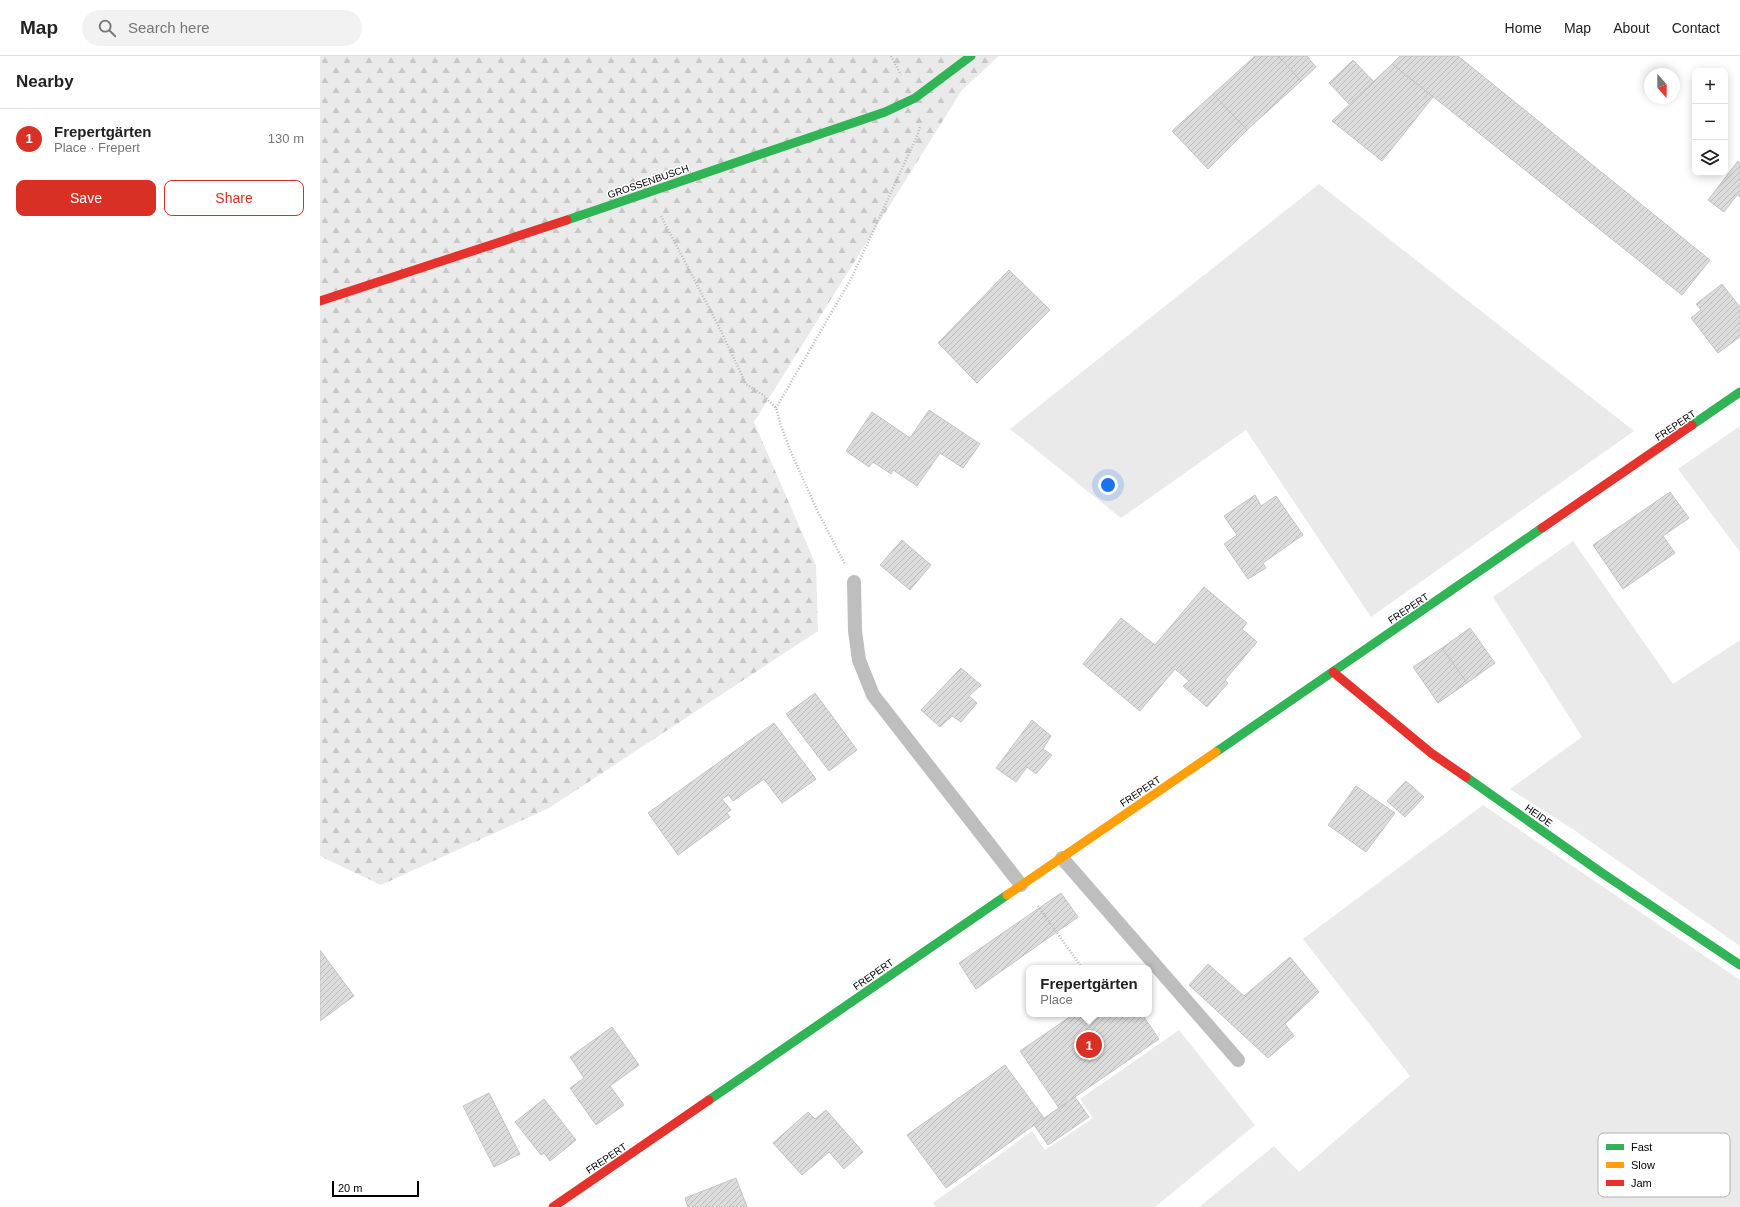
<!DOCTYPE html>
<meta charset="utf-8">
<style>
body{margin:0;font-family:Helvetica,sans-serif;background:#f2f2f2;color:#222}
.controls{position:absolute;right:12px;top:12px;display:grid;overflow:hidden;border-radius:8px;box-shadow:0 2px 10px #0003}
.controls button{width:36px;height:36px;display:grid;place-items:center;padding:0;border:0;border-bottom:1px solid #e0e0e0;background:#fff;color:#222;font:20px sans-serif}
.compass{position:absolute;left:1324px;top:12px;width:36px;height:36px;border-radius:50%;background:#fff;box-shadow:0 2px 10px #0003;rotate:159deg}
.scale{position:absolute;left:12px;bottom:10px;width:87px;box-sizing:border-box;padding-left:4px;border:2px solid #000;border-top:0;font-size:11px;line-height:14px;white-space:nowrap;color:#000;-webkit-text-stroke:3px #fff;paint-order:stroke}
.you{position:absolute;left:788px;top:429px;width:14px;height:14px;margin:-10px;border:3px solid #fff;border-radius:50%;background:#1a73e8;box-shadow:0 0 0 6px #1a73e833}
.badge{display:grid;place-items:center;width:26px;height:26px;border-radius:50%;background:#d93025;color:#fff;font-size:13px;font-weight:700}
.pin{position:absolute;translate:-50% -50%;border:2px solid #fff;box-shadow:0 1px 4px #0006}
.popup{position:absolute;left:706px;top:909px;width:126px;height:52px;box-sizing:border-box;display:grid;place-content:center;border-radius:8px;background:#fff;filter:drop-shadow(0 1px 3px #0005);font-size:13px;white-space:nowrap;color:#767676}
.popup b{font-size:15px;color:#222}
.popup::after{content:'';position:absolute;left:50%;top:100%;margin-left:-8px;border:8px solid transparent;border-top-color:#fff}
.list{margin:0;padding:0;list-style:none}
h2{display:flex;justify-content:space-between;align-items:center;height:52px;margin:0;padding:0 16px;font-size:17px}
h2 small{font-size:13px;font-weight:400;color:#767676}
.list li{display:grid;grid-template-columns:26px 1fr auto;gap:12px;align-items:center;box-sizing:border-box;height:60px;padding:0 16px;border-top:1px solid #e0e0e0}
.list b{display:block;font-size:15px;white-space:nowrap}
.list p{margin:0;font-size:13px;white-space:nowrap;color:#767676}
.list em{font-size:13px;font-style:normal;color:#767676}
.actions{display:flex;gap:8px;padding:12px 16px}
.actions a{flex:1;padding:9px 0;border:1px solid #d93025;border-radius:8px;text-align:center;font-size:14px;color:#d93025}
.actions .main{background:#d93025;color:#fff}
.icon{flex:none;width:22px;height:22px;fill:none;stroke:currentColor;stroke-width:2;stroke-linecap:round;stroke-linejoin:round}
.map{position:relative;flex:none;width:1420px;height:1151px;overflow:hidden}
header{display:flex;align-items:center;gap:24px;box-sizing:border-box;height:56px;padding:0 20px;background:#fff;border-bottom:1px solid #e0e0e0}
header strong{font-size:19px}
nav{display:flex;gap:22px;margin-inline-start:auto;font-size:14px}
.search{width:280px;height:36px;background:#f2f2f2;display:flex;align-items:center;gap:10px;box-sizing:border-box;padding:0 14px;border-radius:22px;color:#767676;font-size:15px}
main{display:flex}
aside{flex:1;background:#fff}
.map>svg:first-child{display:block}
</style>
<header>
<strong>Map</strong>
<div class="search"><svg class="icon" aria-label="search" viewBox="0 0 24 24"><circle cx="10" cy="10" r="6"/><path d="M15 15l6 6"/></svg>Search here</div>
<nav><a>Home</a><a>Map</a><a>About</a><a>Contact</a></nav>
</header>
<main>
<aside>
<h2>Nearby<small></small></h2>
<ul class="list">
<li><span class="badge">1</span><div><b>Frepertgärten</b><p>Place · Frepert</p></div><em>130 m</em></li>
</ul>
<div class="actions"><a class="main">Save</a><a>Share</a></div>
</aside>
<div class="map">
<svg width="1420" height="1151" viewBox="0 0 1420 1151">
<defs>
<pattern id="forest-firs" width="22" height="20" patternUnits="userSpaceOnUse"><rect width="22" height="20" fill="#eaeaea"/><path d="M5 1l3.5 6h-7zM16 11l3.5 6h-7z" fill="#c7c7c7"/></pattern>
<pattern id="building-hatch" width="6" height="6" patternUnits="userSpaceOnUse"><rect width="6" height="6" fill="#dcdcdc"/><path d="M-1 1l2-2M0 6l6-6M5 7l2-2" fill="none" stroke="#bbb"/></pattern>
</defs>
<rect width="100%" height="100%" fill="#fff"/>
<!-- green -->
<g fill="#eaeaea">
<polygon points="999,128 1314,375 1051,561 926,374 801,462 690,373"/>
<polygon points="1420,370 1420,496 1358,413"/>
<polygon points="1253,485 1353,628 1420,584 1420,890 1254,774 1190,733 1262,681 1173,541"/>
<polygon points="1163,749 1420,924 1420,1151 879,1151 954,1090 979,1116 1090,1020 983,883"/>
<polygon points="859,974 935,1069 835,1151 616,1151 613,1147 712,1075 725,1094 773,1062 760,1043"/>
</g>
<!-- forest -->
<polygon fill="url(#forest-firs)" points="0,0 679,0 642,34 434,366 496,509 498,575 229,752 61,829 0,800"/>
<!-- building -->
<g fill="url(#building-hatch)" stroke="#c5c5c5">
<polygon points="935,0 958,0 981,25 927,74 893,38"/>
<polygon points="958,0 987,0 996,11 981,25"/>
<polygon points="1080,0 1138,0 1390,204 1362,239 1072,8"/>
<polygon points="1033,4 1054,26 1030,49 1009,27"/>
<polygon points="1072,8 1113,41 1062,105 1012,65"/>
<polygon points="893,38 927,74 888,113 852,75"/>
<polygon points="1418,105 1420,107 1420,141 1417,139 1404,156 1388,144"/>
<polygon points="689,214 730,254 657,327 618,287"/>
<polygon points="1402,228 1420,251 1420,281 1398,297 1371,262 1381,254 1376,248"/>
<polygon points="609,354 660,388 643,412 620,397 597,430 573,414 571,418 553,406 549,411 526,395 552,356 590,382"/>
<polygon points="1350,436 1369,462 1343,480 1355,497 1303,533 1273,489"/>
<polygon points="935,439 941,450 956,440 983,479 943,507 946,512 928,523 904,488 917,479 904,460"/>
<polygon points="582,484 611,509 590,534 560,509"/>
<polygon points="884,531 927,567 922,573 937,586 905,624 908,627 887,651 863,630 869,625 855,613 820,655 763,608 801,562 835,589"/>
<polygon points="1150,572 1175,607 1147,627 1122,592"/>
<polygon points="1122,592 1147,627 1118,647 1093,611"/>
<polygon points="641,612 661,629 649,640 657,647 641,666 632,660 620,671 601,654"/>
<polygon points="495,637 537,694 509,715 466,658"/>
<polygon points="712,664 731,680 723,693 732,699 716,718 707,711 696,726 676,712"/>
<polygon points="454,667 496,723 462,747 444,723 413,745 409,739 402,743 411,754 407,757 410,761 358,799 328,757"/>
<polygon points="1086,725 1104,741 1085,761 1067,745"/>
<polygon points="1036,730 1075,757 1046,796 1008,769"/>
<polygon points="741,837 758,861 656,933 639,907"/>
<polygon points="0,894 34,940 0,965"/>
<polygon points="970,901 999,936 965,968 974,980 948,1002 869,929 888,908 924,940"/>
<polygon points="754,958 822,958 839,983 739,1052 700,995"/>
<polygon points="292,971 319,1009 290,1030 304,1049 276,1069 250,1032 264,1022 250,1001"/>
<polygon points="685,1009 724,1062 626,1132 587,1079"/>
<polygon points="169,1037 200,1098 174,1111 143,1050"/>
<polygon points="755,1041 769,1061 728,1089 714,1069"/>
<polygon points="224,1043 256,1084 230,1105 224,1097 221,1099 195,1066"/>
<polygon points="506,1054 543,1096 524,1113 509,1096 482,1119 453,1087 488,1056 495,1063"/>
<polygon points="416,1122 427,1151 368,1151 365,1142"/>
</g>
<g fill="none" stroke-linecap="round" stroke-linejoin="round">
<!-- path -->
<g stroke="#b8b8b8" stroke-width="2.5" stroke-dasharray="1 2" stroke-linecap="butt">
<polyline points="571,0 581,19"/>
<polyline points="341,160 399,271 426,328 443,339 456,352 461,370 470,394 498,456 525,508"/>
<polyline points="456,352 531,223 598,78 600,70"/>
<polyline points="718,850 762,912"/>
</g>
<!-- lane -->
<g stroke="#bebebe" stroke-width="14">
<polyline points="534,526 535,575 539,604 553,639 701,829"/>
<polyline points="742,802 918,1004"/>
</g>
<!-- fast -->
<g stroke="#30b455" stroke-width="9">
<polyline points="247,164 565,56 595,42 651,0"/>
<polyline points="1372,369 1420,336"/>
<polyline points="896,696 1222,472"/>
<polyline points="1146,721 1282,817 1420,909"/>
<polyline points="389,1044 687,839"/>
</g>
<!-- slow -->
<polyline stroke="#ff9f0a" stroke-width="9" points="687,839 896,696"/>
<!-- jam -->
<g stroke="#e5322d" stroke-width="9">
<polyline points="0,245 247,164"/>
<polyline points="1222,472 1372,369"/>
<polyline points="1013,616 1111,697 1146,721"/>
<polyline points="233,1151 389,1044"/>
</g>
</g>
<g text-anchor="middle" stroke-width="3" stroke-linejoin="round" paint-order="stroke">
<!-- street labels -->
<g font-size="10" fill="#000" stroke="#fff">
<text transform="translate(328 125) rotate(-19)" y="4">GROSSENBUSCH</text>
<text transform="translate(1355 369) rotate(-34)" y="4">FREPERT</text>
<text transform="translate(1088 552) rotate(-34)" y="4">FREPERT</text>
<text transform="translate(820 735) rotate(-34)" y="4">FREPERT</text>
<text transform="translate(1219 759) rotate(35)" y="4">HEIDE</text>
<text transform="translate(553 918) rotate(-35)" y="4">FREPERT</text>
<text transform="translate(286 1102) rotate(-34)" y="4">FREPERT</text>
</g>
</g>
<!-- legend -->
<rect x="1278" y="1077" width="132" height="64" rx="6" fill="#fff" stroke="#b2b2b2" stroke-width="1"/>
<rect x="1286" y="1088" width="18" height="6" fill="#30b455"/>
<rect x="1286" y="1106" width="18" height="6" fill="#ff9f0a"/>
<rect x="1286" y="1124" width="18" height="6" fill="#e5322d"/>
<g font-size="11" fill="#000">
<text x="1311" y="1095">Fast</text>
<text x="1311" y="1113">Slow</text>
<text x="1311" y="1131">Jam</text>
</g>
</svg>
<div class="controls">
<button>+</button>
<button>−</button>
<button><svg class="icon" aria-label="layers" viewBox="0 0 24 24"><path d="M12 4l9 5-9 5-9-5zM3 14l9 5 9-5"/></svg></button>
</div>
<svg class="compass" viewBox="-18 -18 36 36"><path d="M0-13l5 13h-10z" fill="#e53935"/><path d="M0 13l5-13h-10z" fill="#767676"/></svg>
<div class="scale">20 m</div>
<div class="you"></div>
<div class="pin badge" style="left:769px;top:989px">1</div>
<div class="popup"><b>Frepertgärten</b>Place</div>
</div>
</main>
